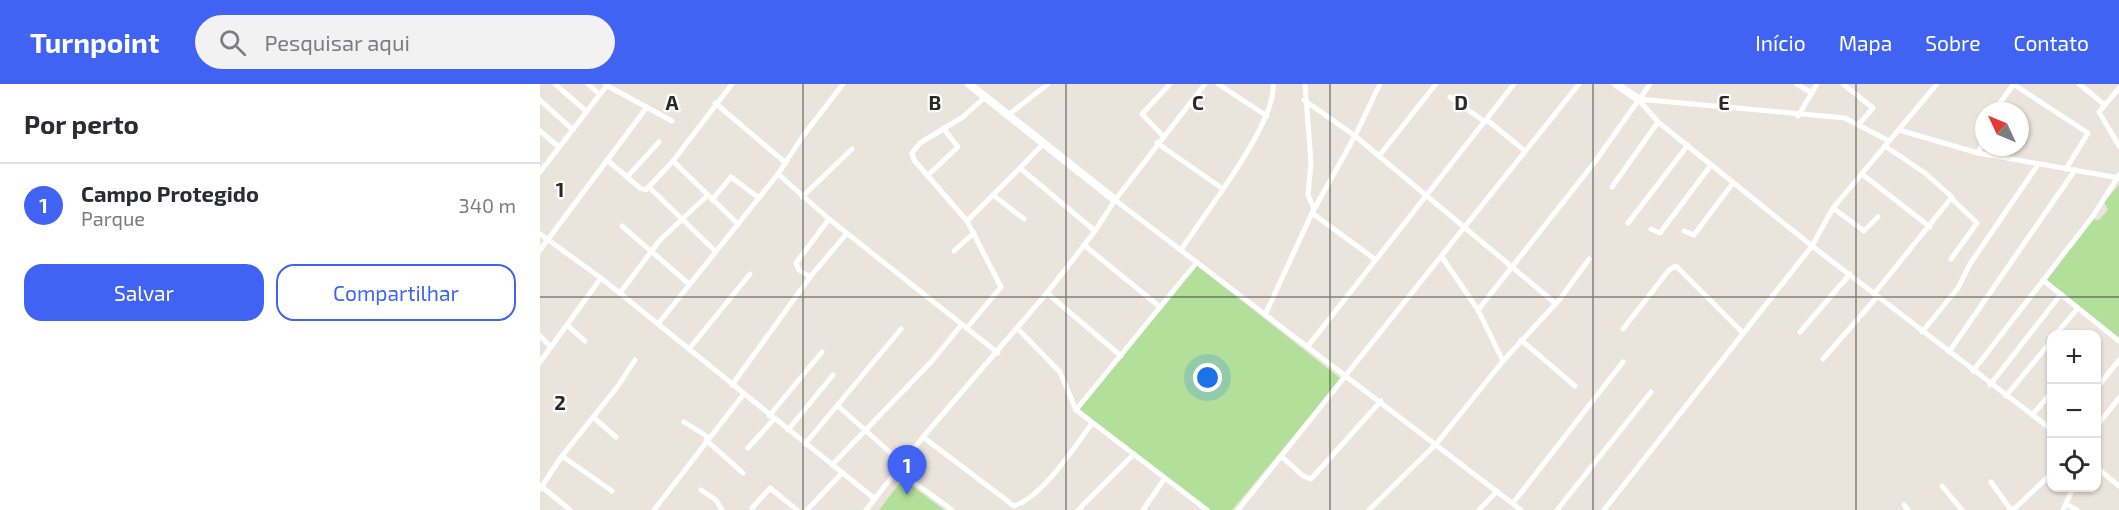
<!DOCTYPE html>
<html lang="pt">
<meta charset="utf-8">
<style>
body{margin:0;font-family:"Exo 2",sans-serif;background:#f2f2f3;color:#2b2b33}
.controls{position:absolute;right:18px;bottom:18px;display:grid;overflow:hidden;border-radius:12px;box-shadow:0 2px 4px #0004}
.controls button{width:54px;height:54px;display:grid;place-items:center;padding:0;border:0;border-bottom:2px solid #e1e1e2;background:#fff;color:#2b2b33;font:30px sans-serif}
.compass{position:absolute;left:1435px;top:18px;width:54px;height:54px;border-radius:50%;background:#fff;box-shadow:0 2px 4px #0004;rotate:314deg}
.you{position:absolute;left:668px;top:294px;width:21px;height:21px;margin:-15px;border:4px solid #fff;border-radius:50%;background:#1a73e8;box-shadow:0 0 0 9px #1a73e833}
.badge{display:grid;place-items:center;width:39px;height:39px;border-radius:50%;background:#4063f3;color:#fff;font-size:20px;font-weight:700}
.pin{position:absolute;translate:-50% -50px;filter:drop-shadow(0 2px 3px #0008)}
.pin::after{content:'';position:absolute;top:32px;width:21px;height:18px;background:inherit;clip-path:polygon(0 0,100% 0,50% 100%)}
.list{margin:0;padding:0;list-style:none}
h2{display:flex;justify-content:space-between;align-items:center;height:78px;margin:0;padding:0 24px;font-size:26px}
h2 small{font-size:20px;font-weight:400;color:#7c7c81}
.list li{display:grid;grid-template-columns:39px 1fr auto;gap:18px;align-items:center;box-sizing:border-box;height:84px;padding:0 24px;border-top:2px solid #e1e1e2}
.list b{display:block;font-size:22px;white-space:nowrap}
.list p{margin:0;font-size:20px;white-space:nowrap;color:#7c7c81}
.list em{font-size:20px;font-style:normal;color:#7c7c81}
.actions{display:flex;gap:12px;padding:18px 24px}
.actions a{flex:1;padding:14px 0;border:2px solid #4063f3;border-radius:18px;text-align:center;font-size:21px;color:#4063f3}
.actions .main{background:#4063f3;color:#fff}
.icon{flex:none;width:33px;height:33px;fill:none;stroke:currentColor;stroke-width:2;stroke-linecap:round;stroke-linejoin:round}
.map{position:relative;flex:none;width:1579px;height:426px;overflow:hidden}
header{display:flex;align-items:center;gap:36px;box-sizing:border-box;height:84px;padding:0 30px;background:#4063f3;color:#fff}
header strong{font-size:28px}
nav{display:flex;gap:33px;margin-inline-start:auto;font-size:21px}
.search{width:420px;height:54px;background:#f2f2f3;display:flex;align-items:center;gap:15px;box-sizing:border-box;padding:0 21px;border-radius:33px;color:#7c7c81;font-size:22px}
main{display:flex}
aside{flex:1;background:#fff}
.map>svg:first-child{display:block}
</style>
<header>
<strong>Turnpoint</strong>
<div class="search"><svg class="icon" aria-label="search" viewBox="0 0 24 24"><circle cx="10" cy="10" r="6"/><path d="M15 15l6 6"/></svg>Pesquisar aqui</div>
<nav><a>Início</a><a>Mapa</a><a>Sobre</a><a>Contato</a></nav>
</header>
<main>
<aside>
<h2>Por perto<small></small></h2>
<ul class="list">
<li><span class="badge">1</span><div><b>Campo Protegido</b><p>Parque</p></div><em>340 m</em></li>
</ul>
<div class="actions"><a class="main">Salvar</a><a>Compartilhar</a></div>
</aside>
<div class="map">
<svg width="1579" height="426" viewBox="0 0 1579 426">
<rect width="100%" height="100%" fill="#ebe4dc"/>
<!-- green -->
<g fill="#b2e09a">
<polygon points="1579,101 1579,254 1505,195 1553,135 1559,136 1568,126 1564,118"/>
<polygon points="654,179 801,295 692,426 665,426 537,323"/>
<polygon points="363,395 404,426 339,426"/>
</g>
<g fill="none" stroke-linecap="round" stroke-linejoin="round">
<!-- street -->
<g stroke="#fff" stroke-width="5">
<polyline points="15,0 46,27"/>
<polyline points="48,0 59,10"/>
<polyline points="678,0 727,32"/>
<polyline points="765,0 771,78 768,111 774,125"/>
<polyline points="1257,0 1272,9"/>
<polyline points="1303,0 1333,24 1319,40"/>
<polyline points="1473,0 1548,49 1526,85"/>
<polyline points="1539,0 1565,21"/>
<polyline points="66,1 132,37"/>
<polyline points="1579,4 1559,28 1579,62"/>
<polyline points="910,13 945,38"/>
<polyline points="1098,15 1118,38 1272,162 1512,346"/>
<polyline points="1098,15 1305,34 1349,57"/>
<polyline points="0,16 33,46"/>
<polyline points="764,16 815,52 1015,219"/>
<polyline points="175,19 246,79"/>
<polyline points="1454,27 1473,1"/>
<polyline points="468,31 508,0"/>
<polyline points="1258,32 1277,0"/>
<polyline points="947,36 985,67"/>
<polyline points="1359,46 1438,69 1579,94"/>
<polyline points="0,47 19,63"/>
<polyline points="623,52 602,30 630,0"/>
<polyline points="504,59 480,84 555,147"/>
<polyline points="617,59 683,105"/>
<polyline points="1438,69 1444,56"/>
<polyline points="839,72 896,0"/>
<polyline points="67,76 100,104 106,106 133,77 192,0"/>
<polyline points="133,77 198,140"/>
<polyline points="0,88 68,0"/>
<polyline points="238,90 289,135 458,269"/>
<polyline points="1322,90 1390,143"/>
<polyline points="387,92 418,63 403,44"/>
<polyline points="87,93 119,58"/>
<polyline points="109,103 175,167"/>
<polyline points="1072,103 1118,38"/>
<polyline points="453,111 484,135"/>
<polyline points="262,113 312,65"/>
<polyline points="172,116 191,93 219,114"/>
<polyline points="575,116 981,426"/>
<polyline points="1293,124 1324,147 1338,133"/>
<polyline points="772,129 836,176"/>
<polyline points="427,137 480,84"/>
<polyline points="1088,139 1148,61"/>
<polyline points="82,142 149,200"/>
<polyline points="1111,145 1120,149 1171,81"/>
<polyline points="1144,147 1154,151 1193,99"/>
<polyline points="0,150 61,194 335,415"/>
<polyline points="544,161 620,223"/>
<polyline points="0,166 107,23"/>
<path d="M641,166C664,130 737,39 733,0"/>
<polyline points="414,167 434,149"/>
<polyline points="1411,175 1437,139 1412,115"/>
<polyline points="270,193 259,186 256,179 289,135"/>
<polyline points="1503,196 1579,257"/>
<polyline points="80,209 120,156 168,111"/>
<polyline points="507,209 581,272"/>
<polyline points="1334,210 1412,113 1385,89 1345,62"/>
<polyline points="938,226 1054,79 1110,0"/>
<polyline points="725,231 772,129 815,52 840,0"/>
<polyline points="118,240 238,90 263,52 303,0"/>
<polyline points="27,241 45,257"/>
<polyline points="427,244 461,203 427,137 374,76 372,69 380,59 423,33 445,13"/>
<polyline points="478,245 520,288 536,326 667,426"/>
<polyline points="1083,245 1129,186 1136,182 1203,249"/>
<polyline points="1260,248 1310,190"/>
<polyline points="1382,248 1418,204 1430,180 1497,82"/>
<polyline points="1516,250 1538,224"/>
<polyline points="0,252 11,263"/>
<polyline points="981,256 1035,302"/>
<polyline points="768,262 974,0"/>
<polyline points="149,265 210,190"/>
<polyline points="1409,268 1535,86"/>
<polyline points="1283,275 1337,213"/>
<polyline points="963,277 1020,215 1049,175"/>
<polyline points="0,278 61,194"/>
<polyline points="1433,287 1553,132 1579,91"/>
<polyline points="192,301 270,193 307,149"/>
<polyline points="1450,301 1521,210"/>
<polyline points="1556,305 1579,276"/>
<polyline points="1466,312 1512,256"/>
<polyline points="298,322 362,379"/>
<polyline points="536,326 657,178"/>
<polyline points="1492,331 1512,308"/>
<polyline points="229,332 282,268"/>
<polyline points="53,333 76,353"/>
<polyline points="144,338 168,353"/>
<polyline points="1556,343 1579,314"/>
<polyline points="248,346 293,291"/>
<path d="M383,353L474,422C502,413 535,363 552,339"/>
<polyline points="166,356 203,389"/>
<polyline points="265,360 361,245"/>
<polyline points="208,364 234,335"/>
<polyline points="22,372 72,407"/>
<polyline points="742,373 763,392 771,395 841,317"/>
<polyline points="292,381 392,277 422,240"/>
<polyline points="1556,383 1579,402"/>
<polyline points="356,385 412,426"/>
<polyline points="1451,398 1471,426"/>
<polyline points="1,402 30,426"/>
<polyline points="1402,402 1422,426"/>
<polyline points="0,405 22,372 78,302 95,276"/>
<polyline points="161,406 176,416 182,426"/>
<polyline points="973,419 1083,278"/>
<polyline points="1526,420 1537,426"/>
<polyline points="1364,421 1368,426"/>
<polyline points="212,424 230,404 257,426"/>
<polyline points="114,426 203,311"/>
<polyline points="267,426 302,389"/>
<polyline points="326,426 383,353 507,209 555,147 575,116 665,0"/>
<polyline points="538,426 594,370"/>
<polyline points="603,426 625,394"/>
<polyline points="698,426 1039,0"/>
<polyline points="829,426 897,359 963,277 938,226 902,173"/>
<polyline points="939,426 957,407"/>
<polyline points="1017,426 1111,308"/>
<polyline points="1064,426 1272,162 1293,124 1397,0"/>
<polyline points="1473,426 1512,389"/>
<polyline points="1523,426 1533,404"/>
</g>
<!-- secondary -->
<g stroke="#fff" stroke-width="8">
<polyline points="429,0 575,116"/>
<polyline points="1076,0 1098,15"/>
</g>
</g>
<!-- grid -->
<path fill="none" stroke="#292929" stroke-width="1.5" stroke-opacity="0.55" d="M263,0V426M526,0V426M790,0V426M1053,0V426M1316,0V426M0,213H1579"/>
<g font-size="20" text-anchor="middle" font-weight="bold" fill="#292929" stroke="#fff" stroke-width="4.5" stroke-linejoin="round" paint-order="stroke">
<text x="132" y="26">A</text>
<text x="395" y="26">B</text>
<text x="658" y="26">C</text>
<text x="921" y="26">D</text>
<text x="1184" y="26">E</text>
<text x="20" y="113">1</text>
<text x="20" y="326">2</text>
</g>
</svg>
<div class="controls">
<button>+</button>
<button>−</button>
<button><svg class="icon" aria-label="locate" viewBox="0 0 24 24"><circle cx="12" cy="12" r="6"/><path d="M12 2v4M12 18v4M2 12h4M18 12h4"/></svg></button>
</div>
<svg class="compass" viewBox="-18 -18 36 36"><path d="M0-13l5 13h-10z" fill="#e53935"/><path d="M0 13l5-13h-10z" fill="#7c7c81"/></svg>
<div class="you"></div>
<div class="pin badge" style="left:367px;top:411px">1</div>
</div>
</main>
